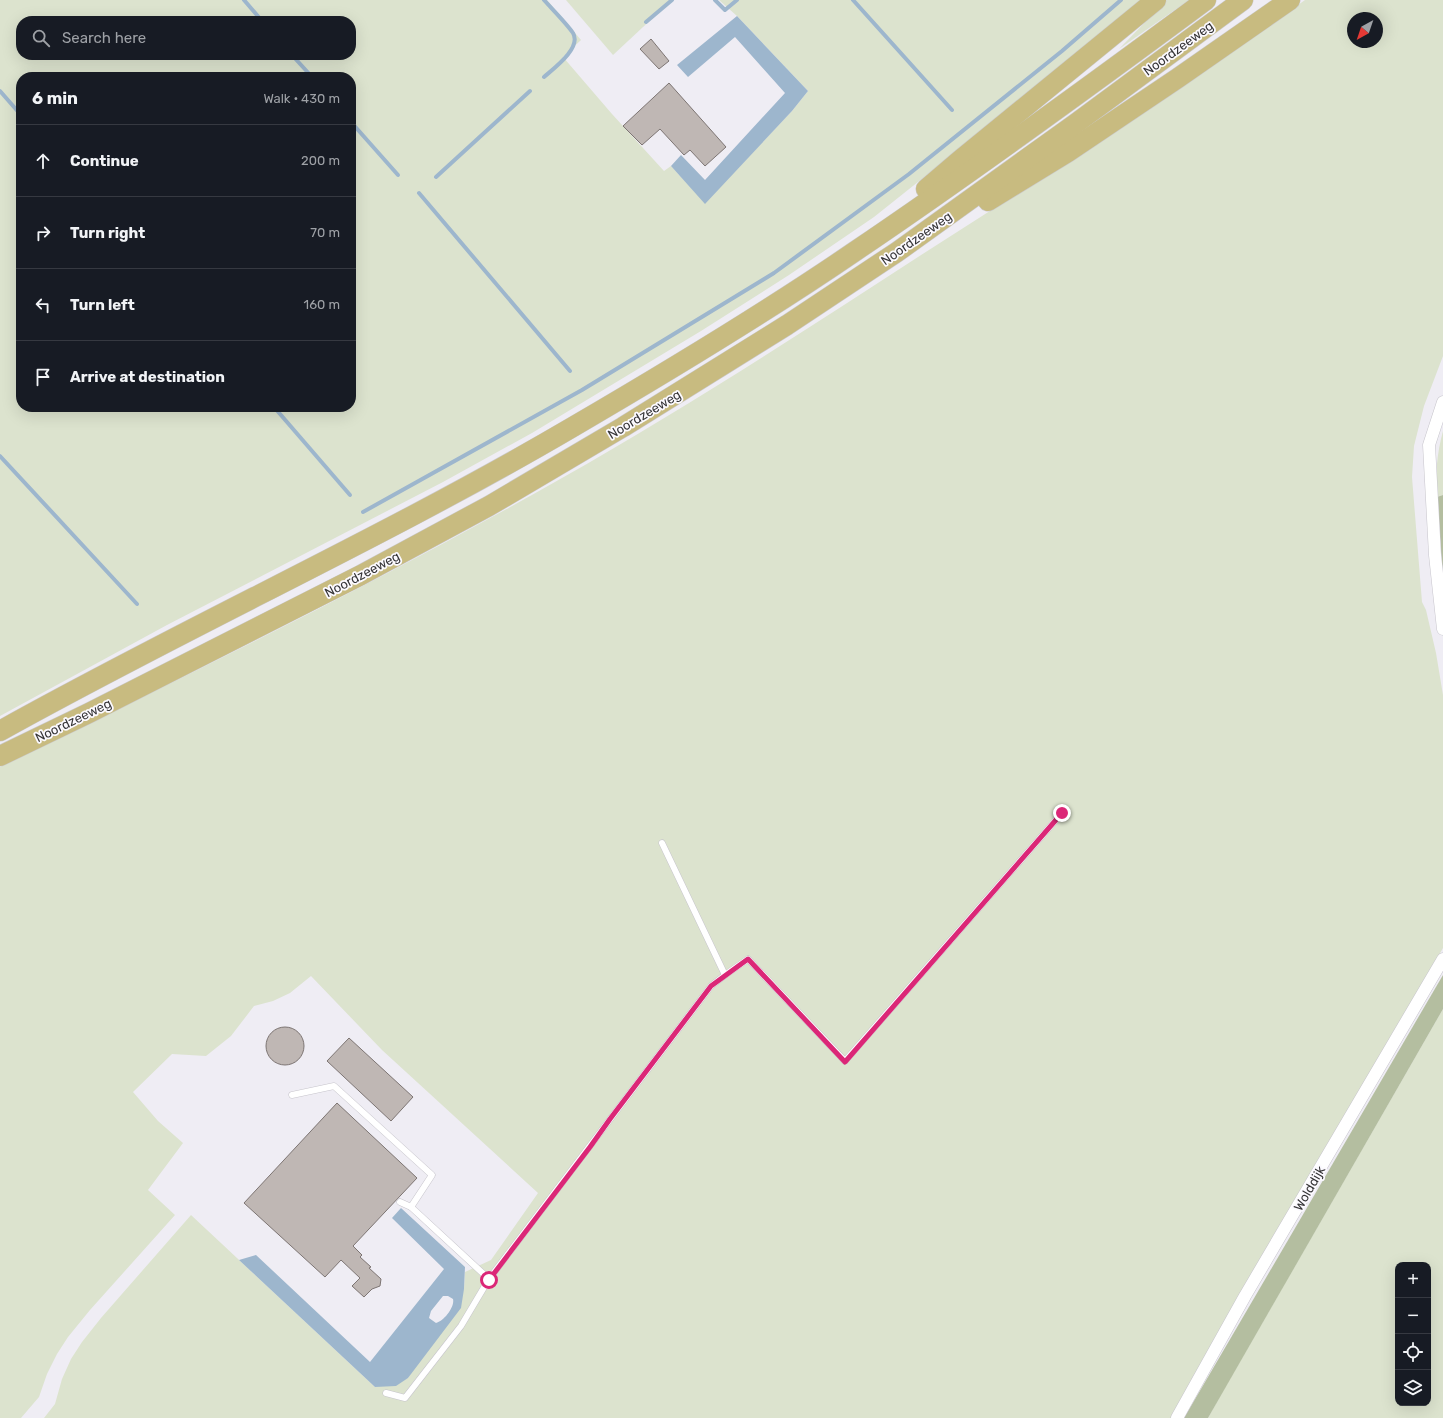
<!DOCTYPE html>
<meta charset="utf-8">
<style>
body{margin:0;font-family:Rubik,sans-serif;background:#20242c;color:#f1f3f6}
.controls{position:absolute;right:12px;bottom:12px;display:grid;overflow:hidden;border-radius:8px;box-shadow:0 4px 16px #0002}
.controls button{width:36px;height:36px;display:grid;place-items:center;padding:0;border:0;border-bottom:1px solid #363941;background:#171b24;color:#f1f3f6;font:20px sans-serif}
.compass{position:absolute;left:1347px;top:12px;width:36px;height:36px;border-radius:50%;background:#171b24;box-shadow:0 4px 16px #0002;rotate:220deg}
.stop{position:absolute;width:12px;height:12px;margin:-9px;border:3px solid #db2777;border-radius:50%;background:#fff}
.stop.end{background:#db2777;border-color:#fff;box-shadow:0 1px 4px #0008}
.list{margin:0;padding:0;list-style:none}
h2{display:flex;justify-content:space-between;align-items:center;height:52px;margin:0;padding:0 16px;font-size:17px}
h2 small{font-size:13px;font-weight:400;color:#9ea1a6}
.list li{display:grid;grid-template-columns:26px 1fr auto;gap:12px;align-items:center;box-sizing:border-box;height:72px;padding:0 16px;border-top:1px solid #363941}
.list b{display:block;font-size:15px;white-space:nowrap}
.list em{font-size:13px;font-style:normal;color:#9ea1a6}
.icon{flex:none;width:22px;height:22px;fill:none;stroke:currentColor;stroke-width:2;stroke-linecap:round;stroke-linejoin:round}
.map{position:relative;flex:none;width:1443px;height:1418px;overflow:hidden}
.search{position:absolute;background:#171b24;box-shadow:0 4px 16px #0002;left:16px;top:16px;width:340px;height:44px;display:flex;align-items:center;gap:10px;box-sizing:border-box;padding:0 14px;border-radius:16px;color:#9ea1a6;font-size:15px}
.panel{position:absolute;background:#171b24;box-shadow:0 4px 16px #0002;left:16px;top:72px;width:340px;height:340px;border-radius:16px}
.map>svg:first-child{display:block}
</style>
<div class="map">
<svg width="1443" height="1418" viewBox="0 0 1443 1418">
<rect width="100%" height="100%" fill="#efedf4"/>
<!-- green -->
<g fill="#dce3ce" fill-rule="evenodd">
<path d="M0,0H547L581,40L563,57L612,114L664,171L671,166L705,203L792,111L808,91L737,16L719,0H1143L1026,96L874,217L789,275L701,331L532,433L443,482L167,625L0,716ZM21,21H351V55H21ZM21,77H351V407H21Z"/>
<polygon points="566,0 672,0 613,55"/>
<polygon points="1167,0 1189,0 1119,49"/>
<path d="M1305,0H1443V356L1424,406L1414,446L1412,477L1422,602L1426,610L1436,653L1443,695V948L1172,1418H44L55,1404L62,1379L71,1359L82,1342L101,1318L191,1215L375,1387L408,1378L464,1289L465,1272L491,1260L538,1193L382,1050L311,976L290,993L273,1001L254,1006L231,1036L206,1056L172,1054L133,1092L158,1121L183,1143L148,1190L175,1215L90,1310L68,1337L57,1354L47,1374L39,1397L21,1418H0V767C189,674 379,582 562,478C684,409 801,333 918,257C1048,174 1179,91 1305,0ZM1353,18H1377V42H1353Z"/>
<path d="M1443,431V495L1437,497C1435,474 1437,453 1443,431Z"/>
<path d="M1443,1009V1418H1208L1219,1398ZM1398,1265H1428V1403H1398Z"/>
</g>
<!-- forest -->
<g fill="#b4bea0">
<polygon points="1443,495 1443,578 1437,497"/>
<polygon points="1443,975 1443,1009 1208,1418 1184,1418"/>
</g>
<!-- water -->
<g fill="#9db6cd" fill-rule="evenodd">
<polygon points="737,16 808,91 792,111 705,204 671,166 681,155 705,180 785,93 735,37 688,77 677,65"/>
<path d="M401,1208L465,1267L464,1289L461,1308L408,1378L396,1386L375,1387L239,1260L256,1255L370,1362L444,1269L392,1218ZM443,1296H448L453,1299C455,1307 444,1321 436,1323L429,1318L431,1311Z"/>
</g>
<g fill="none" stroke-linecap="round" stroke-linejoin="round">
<!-- stream -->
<g stroke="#9db6cd" stroke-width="4">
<polyline points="244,0 262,21"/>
<polyline points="715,0 725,10 737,0"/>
<polyline points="853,0 952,110"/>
<polyline points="646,22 672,0"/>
<polyline points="292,55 312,77"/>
<path d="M544,77C553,69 582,48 573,33C567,24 552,9 544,0"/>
<polyline points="0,91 21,115"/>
<polyline points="351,122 398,175"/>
<polyline points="436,177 530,91"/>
<polyline points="419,193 570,371"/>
<polyline points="274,407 350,495"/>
<polyline points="0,456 137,604"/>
<polyline points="363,512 582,390 774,273 909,174 1062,51 1121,0"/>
</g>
</g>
<!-- building -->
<g fill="#bfb7b4" stroke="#7d7573">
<polygon points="651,39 669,61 659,69 640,49"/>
<polygon points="669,83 726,147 705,166 690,150 684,155 660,129 642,145 623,126"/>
<circle cx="285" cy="1046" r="19"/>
<polygon points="349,1038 413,1097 391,1121 327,1061"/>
<polygon points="337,1103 417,1178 353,1246 362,1255 360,1257 371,1267 369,1268 381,1279 380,1286 372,1289 364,1297 352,1286 360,1278 341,1260 325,1277 244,1203"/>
</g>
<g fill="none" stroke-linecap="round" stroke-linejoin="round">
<!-- service casing -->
<g stroke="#c7c5cc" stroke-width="7">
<g id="service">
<polyline points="725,975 748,959 845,1061 1062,813"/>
<polyline points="292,1095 334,1086 432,1175 411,1207"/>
<polyline points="400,1202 411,1207 489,1279 711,986 725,975 662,843"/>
<polyline points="386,1393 405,1398 461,1326 489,1279"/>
</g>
</g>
<!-- minor casing -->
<g stroke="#c7c5cc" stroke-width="13">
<g id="minor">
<polyline points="1443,402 1429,445 1435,555 1443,629"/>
<polyline points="1177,1418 1245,1296 1443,959"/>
</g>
</g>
<!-- trunk casing -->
<g stroke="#cbcacb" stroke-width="21">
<g id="trunk">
<polyline points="926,189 960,160 1156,0"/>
<polyline points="988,201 1068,152 1178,78 1290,0"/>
<path d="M0,731C188,626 385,537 571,428C667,372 762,315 854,252C974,171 1090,86 1206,0"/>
<polyline points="0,756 89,713 361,575 489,506 623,427 787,325 897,252 1075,124 1243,0"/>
</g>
</g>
<!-- service -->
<use href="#service" stroke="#fff" stroke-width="6"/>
<!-- minor -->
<use href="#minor" stroke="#fff" stroke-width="12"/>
<!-- trunk -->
<use href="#trunk" stroke="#c8bb80" stroke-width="20"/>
</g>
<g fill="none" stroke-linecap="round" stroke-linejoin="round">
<!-- route -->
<polyline stroke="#db2777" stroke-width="5" points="489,1280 590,1147 610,1119 711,986 748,959 845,1062 1062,813"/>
</g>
<g text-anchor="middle" stroke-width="3.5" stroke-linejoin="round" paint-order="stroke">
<!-- street labels -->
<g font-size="13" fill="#363537" stroke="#fcfaff">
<text transform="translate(1178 48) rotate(-36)" y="5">Noordzeeweg</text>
<text transform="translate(916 238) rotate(-35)" y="5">Noordzeeweg</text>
<text transform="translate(644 414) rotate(-31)" y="5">Noordzeeweg</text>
<text transform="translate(362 574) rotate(-28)" y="5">Noordzeeweg</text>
<text transform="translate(73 720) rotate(-26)" y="5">Noordzeeweg</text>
<text transform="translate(1309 1188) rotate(-60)" y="5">Wolddijk</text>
</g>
</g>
</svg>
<div class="controls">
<button>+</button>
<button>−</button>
<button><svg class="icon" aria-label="locate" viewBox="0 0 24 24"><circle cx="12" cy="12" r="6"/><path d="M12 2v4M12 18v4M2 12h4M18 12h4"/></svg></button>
<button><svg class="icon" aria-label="layers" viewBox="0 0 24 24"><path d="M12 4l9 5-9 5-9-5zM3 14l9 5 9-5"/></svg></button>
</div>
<svg class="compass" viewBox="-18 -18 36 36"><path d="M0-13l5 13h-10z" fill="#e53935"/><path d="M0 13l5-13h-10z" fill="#9ea1a6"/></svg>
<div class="stop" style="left:489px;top:1280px"></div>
<div class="stop end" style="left:1062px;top:813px"></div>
<div class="search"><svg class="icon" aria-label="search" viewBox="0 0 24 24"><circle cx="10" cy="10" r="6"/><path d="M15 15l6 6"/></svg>Search here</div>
<section class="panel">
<h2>6 min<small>Walk · 430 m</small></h2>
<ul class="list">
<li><svg class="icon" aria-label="ahead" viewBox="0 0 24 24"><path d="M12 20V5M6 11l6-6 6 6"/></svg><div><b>Continue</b></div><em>200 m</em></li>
<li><svg class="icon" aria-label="right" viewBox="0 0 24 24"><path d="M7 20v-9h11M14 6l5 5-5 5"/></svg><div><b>Turn right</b></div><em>70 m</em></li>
<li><svg class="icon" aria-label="left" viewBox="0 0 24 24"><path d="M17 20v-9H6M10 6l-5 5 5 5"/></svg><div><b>Turn left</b></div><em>160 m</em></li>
<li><svg class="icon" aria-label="arrive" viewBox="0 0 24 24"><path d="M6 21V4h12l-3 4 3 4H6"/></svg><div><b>Arrive at destination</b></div></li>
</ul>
</section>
</div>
